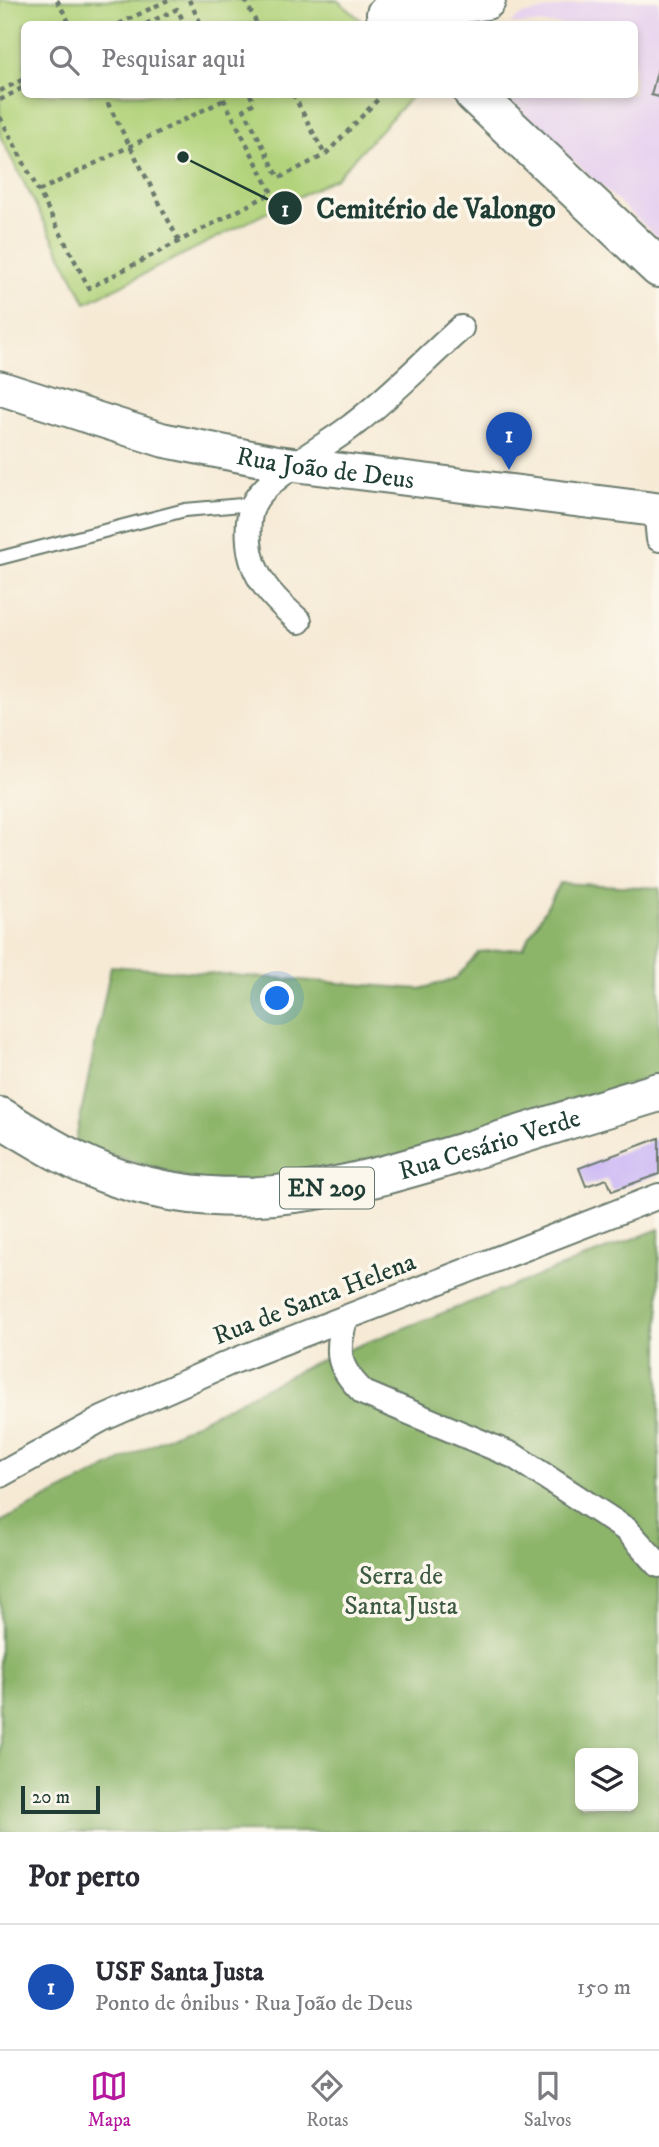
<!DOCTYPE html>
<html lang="pt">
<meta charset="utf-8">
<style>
body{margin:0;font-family:"IM FELL DW Pica",serif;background:#f7f7f7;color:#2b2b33}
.controls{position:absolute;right:21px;bottom:21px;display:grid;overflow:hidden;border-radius:10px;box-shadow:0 4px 10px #0003}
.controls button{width:63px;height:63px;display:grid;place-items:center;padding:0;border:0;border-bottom:2px solid #e1e1e2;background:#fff;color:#2b2b33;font:35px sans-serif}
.scale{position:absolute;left:21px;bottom:18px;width:79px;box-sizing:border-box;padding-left:7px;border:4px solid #1f3d34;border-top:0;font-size:19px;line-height:24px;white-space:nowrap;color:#1f3d34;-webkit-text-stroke:5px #fbf7ec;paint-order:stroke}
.you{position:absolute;left:278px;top:999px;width:24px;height:24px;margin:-18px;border:5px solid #fff;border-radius:50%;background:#1a73e8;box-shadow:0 0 0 10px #1a73e833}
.badge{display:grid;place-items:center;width:46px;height:46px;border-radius:50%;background:#b5179e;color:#fff;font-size:23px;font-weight:700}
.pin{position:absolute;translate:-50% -58px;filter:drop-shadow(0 2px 4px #0008)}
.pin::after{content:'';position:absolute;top:37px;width:24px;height:21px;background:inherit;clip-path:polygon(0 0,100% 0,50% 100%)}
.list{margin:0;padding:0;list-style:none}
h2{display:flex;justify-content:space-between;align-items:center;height:91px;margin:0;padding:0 28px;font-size:30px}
h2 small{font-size:23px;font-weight:400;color:#7c7c81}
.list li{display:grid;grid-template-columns:46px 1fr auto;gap:21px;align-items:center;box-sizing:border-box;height:126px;padding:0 28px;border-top:2px solid #e1e1e2}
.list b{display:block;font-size:26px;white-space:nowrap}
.list p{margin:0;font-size:23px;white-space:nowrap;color:#7c7c81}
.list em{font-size:23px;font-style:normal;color:#7c7c81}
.icon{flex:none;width:38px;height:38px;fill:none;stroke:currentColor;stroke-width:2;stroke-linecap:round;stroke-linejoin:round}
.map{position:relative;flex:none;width:659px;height:1832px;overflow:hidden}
.search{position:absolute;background:#fff;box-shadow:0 4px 10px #0003;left:21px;right:21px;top:21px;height:77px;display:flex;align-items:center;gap:18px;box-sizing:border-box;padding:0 24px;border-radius:10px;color:#7c7c81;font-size:26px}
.sheet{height:217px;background:#fff}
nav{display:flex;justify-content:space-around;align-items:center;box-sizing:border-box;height:98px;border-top:2px solid #e1e1e2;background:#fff;font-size:19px;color:#7c7c81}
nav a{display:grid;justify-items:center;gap:4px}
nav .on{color:#b5179e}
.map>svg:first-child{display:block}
</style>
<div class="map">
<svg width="659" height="1832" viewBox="0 0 659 1832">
<rect width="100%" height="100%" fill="#fbf7ec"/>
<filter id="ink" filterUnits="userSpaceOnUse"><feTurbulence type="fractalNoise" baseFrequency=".0143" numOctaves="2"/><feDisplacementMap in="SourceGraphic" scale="14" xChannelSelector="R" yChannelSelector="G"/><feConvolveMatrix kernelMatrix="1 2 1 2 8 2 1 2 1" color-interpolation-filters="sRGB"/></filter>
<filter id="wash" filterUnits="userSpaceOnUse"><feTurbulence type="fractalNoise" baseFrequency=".00686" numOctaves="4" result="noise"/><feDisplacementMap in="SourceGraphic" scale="28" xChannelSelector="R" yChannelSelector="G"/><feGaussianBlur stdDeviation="1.57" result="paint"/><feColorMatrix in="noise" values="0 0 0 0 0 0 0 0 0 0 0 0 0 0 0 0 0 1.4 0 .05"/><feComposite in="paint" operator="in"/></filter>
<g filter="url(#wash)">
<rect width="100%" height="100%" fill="#f6ead5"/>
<!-- built -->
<polygon fill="#e7d2ef" points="593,0 659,0 659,239 502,95 634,94 634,24 510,24 521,15"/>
<!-- green -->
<polygon fill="#b2d37b" stroke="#688858" stroke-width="2" points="0,0 337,0 366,24 24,24 24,94 413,95 336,178 86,303 0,136"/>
<!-- forest -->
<g fill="#8db56b" stroke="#567950" stroke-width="2" fill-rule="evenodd">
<polygon points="560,883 659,888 659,1075 364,1166 289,1179 204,1183 75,1144 111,966 420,989 455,979 479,952 523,948"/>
<path d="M659,1229V1832H0V1522L314,1363ZM580,1753H633V1806H580Z"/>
</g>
<g id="blocks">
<!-- building -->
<g fill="#c8b2f6">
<polygon points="658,68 659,68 659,97 651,95"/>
<polygon points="659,1138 659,1174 612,1191 607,1179 586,1186 579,1168"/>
</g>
</g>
</g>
<g filter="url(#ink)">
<use href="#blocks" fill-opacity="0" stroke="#6a7a6c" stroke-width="2"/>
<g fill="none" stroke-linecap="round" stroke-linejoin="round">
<!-- lane casing -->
<g stroke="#6a7a6c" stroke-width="16">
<polyline id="lane" points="0,558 185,510 253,504"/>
</g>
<!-- street casing -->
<g stroke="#6a7a6c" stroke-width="28">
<g id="street">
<polyline points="656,509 659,539"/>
<path d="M299,621C274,599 251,577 249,542C248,530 248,516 253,505C263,479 330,444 353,425C391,396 425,360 461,328"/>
<path d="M345,1320C335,1354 338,1368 364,1393L514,1456L627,1530L659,1565"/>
<polyline points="0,1475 102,1419 229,1363 659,1196"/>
</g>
</g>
<!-- secondary casing -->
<g stroke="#6a7a6c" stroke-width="37">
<g id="secondary">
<path id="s1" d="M0,388L163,440L274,462L659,510"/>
</g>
</g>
<!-- primary casing -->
<g stroke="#6a7a6c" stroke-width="42">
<g id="primary">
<polyline points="386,14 486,0"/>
<polyline points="474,94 659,268"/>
<path id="s2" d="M0,1117C36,1139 77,1165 118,1178C242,1219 351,1186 471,1150C534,1130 596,1111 659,1092"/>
</g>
</g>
<!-- path -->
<g stroke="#6a7a6c" stroke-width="4.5" stroke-dasharray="5 5" stroke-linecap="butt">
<polyline points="57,0 70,24"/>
<polyline points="189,0 201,24"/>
<polyline points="245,0 257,24"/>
<polyline points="119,24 168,0"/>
<polyline points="146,24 177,9 185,24"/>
<polyline points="0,91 24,79"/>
<polyline points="103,94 179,241"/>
<polyline points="250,94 254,103 244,109 279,178 325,155"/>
<polyline points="293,94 325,155 383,94"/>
<polyline points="0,100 24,87"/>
<polyline points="0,117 89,288 272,193 221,94"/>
<polyline points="39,191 224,100"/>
</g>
<!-- lane -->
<use href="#lane" stroke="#fff" stroke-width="12"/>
<!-- street -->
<use href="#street" stroke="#fff" stroke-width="24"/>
<!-- secondary -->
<use href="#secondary" stroke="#fff" stroke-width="33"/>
<!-- primary -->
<use href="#primary" stroke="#fff" stroke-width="38"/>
</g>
</g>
<g text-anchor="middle" stroke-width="7" stroke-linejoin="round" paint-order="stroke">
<!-- shield labels -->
<rect fill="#fbf7ec" stroke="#61756b" stroke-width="2" x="280" y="1167.5" width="94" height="41" rx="5"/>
<g font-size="24" font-weight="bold" fill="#1f3d34">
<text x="327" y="1196">EN 209</text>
</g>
<!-- street labels -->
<g font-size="26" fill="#1f3d34" stroke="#fbf7ec">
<text dy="9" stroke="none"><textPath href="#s1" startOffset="336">Rua João de Deus</textPath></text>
<text dy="9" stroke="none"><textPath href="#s2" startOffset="513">Rua Cesário Verde</textPath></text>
<text transform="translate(314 1298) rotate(-21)" y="9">Rua de Santa Helena</text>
</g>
<!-- park labels -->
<g font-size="26" fill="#3c5b42" stroke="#fbf7ec">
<text x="401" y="1584">Serra de<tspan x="401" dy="30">Santa Justa</tspan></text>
</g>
</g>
<!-- callouts -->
<path fill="none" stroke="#1f3d34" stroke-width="2.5" d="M183 157L285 208"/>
<g fill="#1f3d34" stroke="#fbf7ec" stroke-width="2.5">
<circle cx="183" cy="157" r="7"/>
<circle cx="285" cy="208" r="18"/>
</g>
<g font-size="21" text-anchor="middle" font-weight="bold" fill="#fff">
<text x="285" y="216">1</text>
</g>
<g font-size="28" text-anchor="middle" font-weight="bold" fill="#1f3d34" stroke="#fbf7ec" stroke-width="7" stroke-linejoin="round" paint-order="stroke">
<text x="436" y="218">Cemitério de Valongo</text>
</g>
</svg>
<div class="controls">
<button><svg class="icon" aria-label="layers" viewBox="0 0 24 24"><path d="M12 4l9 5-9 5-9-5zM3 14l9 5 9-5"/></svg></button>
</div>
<div class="scale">20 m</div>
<div class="you"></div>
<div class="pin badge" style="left:509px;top:470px;background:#1a4fb4">1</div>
<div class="search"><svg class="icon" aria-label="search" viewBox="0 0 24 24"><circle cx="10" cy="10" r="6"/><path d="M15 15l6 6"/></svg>Pesquisar aqui</div>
</div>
<section class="sheet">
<h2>Por perto<small></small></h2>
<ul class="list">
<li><span class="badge" style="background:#1a4fb4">1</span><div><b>USF Santa Justa</b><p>Ponto de ônibus · Rua João de Deus</p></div><em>150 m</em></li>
</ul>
</section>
<nav>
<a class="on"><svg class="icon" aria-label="map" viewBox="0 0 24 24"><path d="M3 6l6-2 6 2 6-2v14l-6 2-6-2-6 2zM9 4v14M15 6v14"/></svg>Mapa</a>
<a><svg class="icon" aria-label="directions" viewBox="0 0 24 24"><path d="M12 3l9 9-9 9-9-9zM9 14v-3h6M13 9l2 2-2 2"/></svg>Rotas</a>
<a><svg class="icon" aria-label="saved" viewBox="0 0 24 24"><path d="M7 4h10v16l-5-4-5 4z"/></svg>Salvos</a>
</nav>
